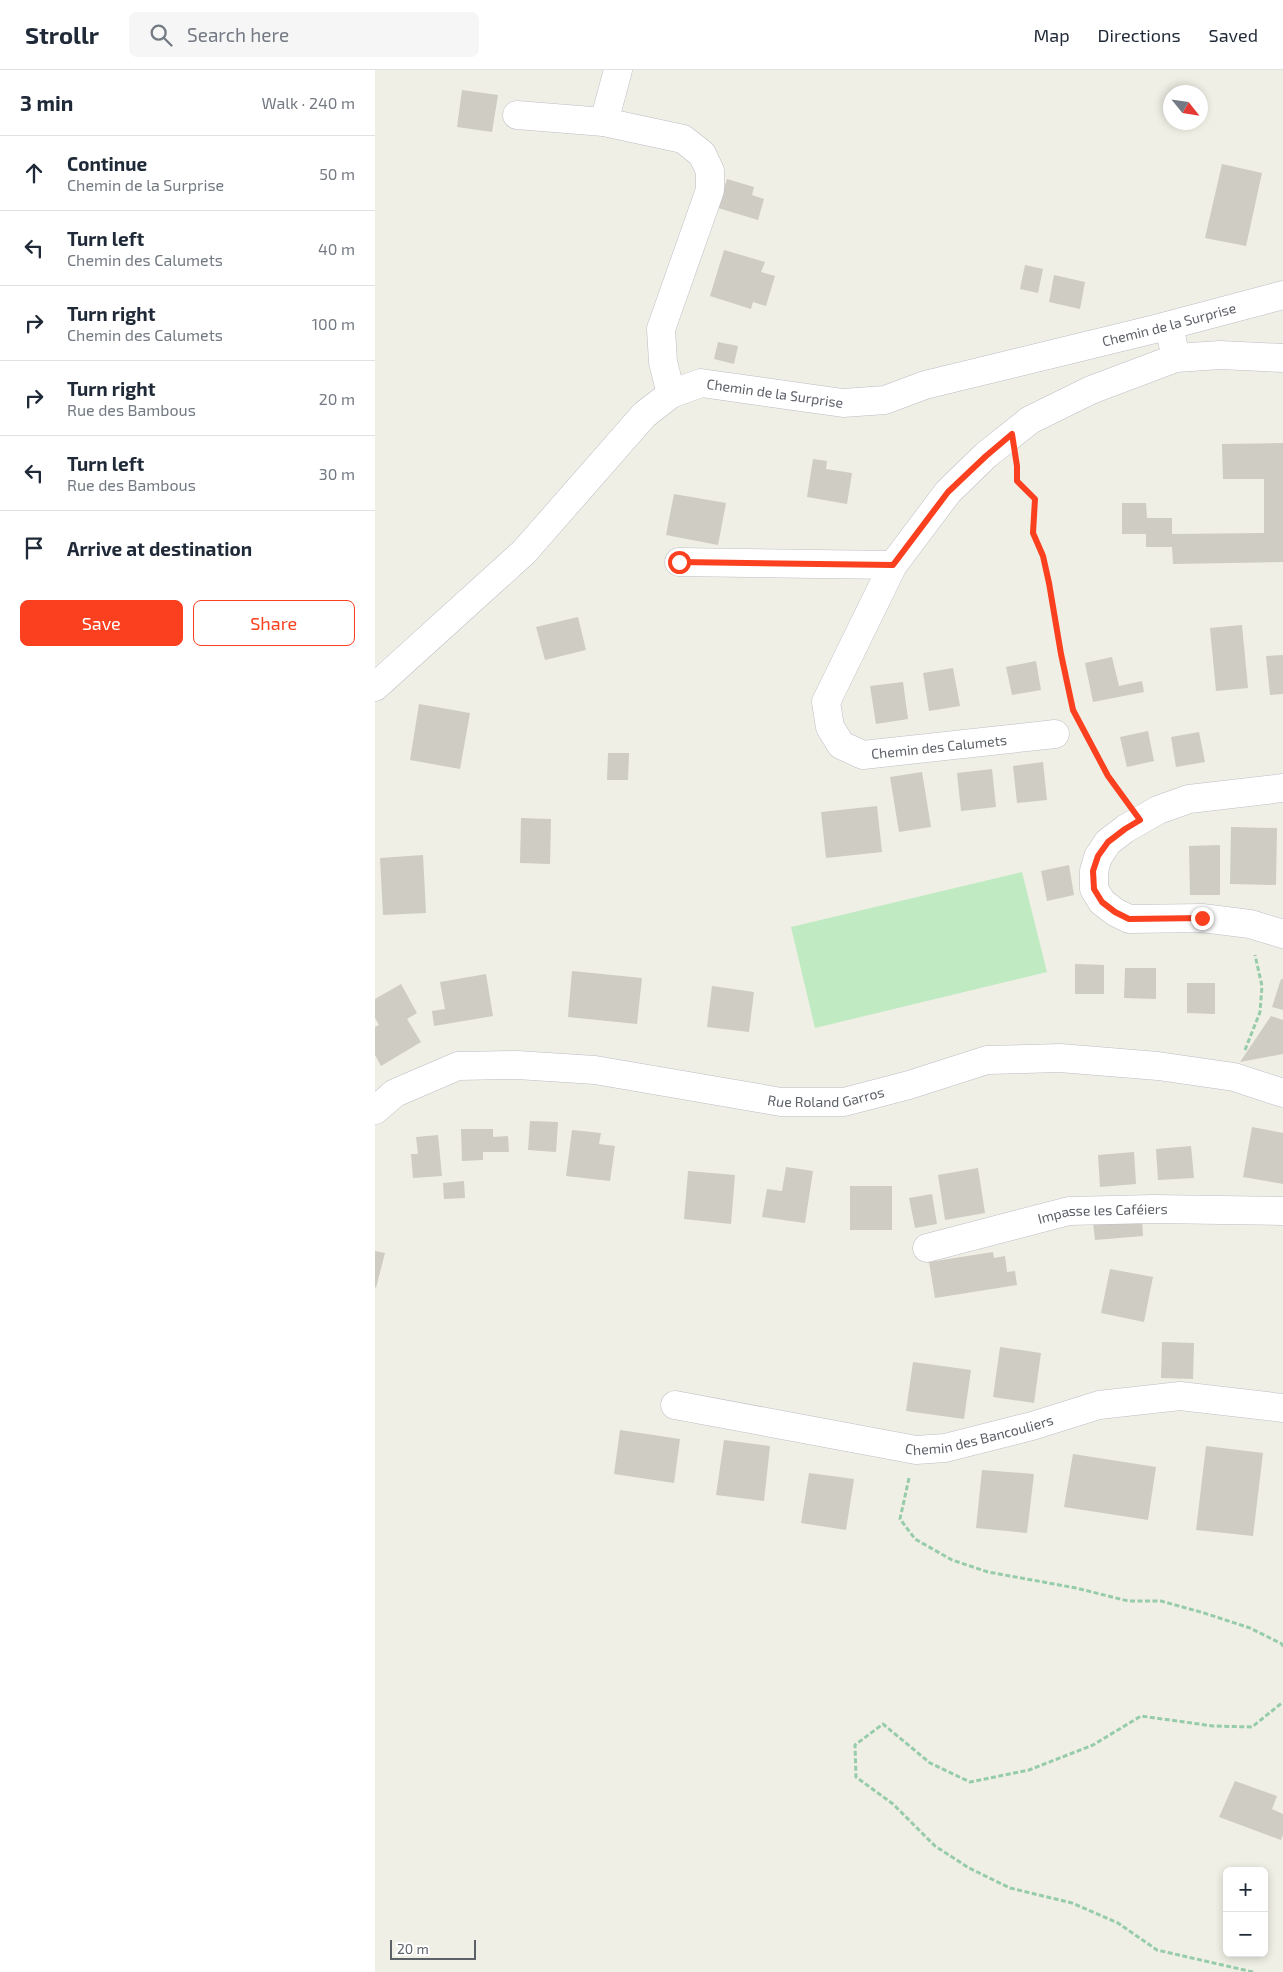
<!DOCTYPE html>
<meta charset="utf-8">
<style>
body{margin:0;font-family:"Exo 2",sans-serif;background:#f6f6f7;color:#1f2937}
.controls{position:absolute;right:15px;bottom:15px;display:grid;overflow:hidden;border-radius:8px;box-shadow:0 2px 8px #0003}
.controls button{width:45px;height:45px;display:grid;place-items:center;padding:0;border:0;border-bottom:1px solid #e0e1e3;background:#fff;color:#1f2937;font:25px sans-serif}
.compass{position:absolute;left:788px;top:15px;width:45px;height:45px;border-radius:50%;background:#fff;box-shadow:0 2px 8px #0003;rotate:120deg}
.scale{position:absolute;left:15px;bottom:12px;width:86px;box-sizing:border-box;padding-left:5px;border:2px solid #5c6067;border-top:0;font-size:14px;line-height:18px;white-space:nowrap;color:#5c6067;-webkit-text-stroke:4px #fff;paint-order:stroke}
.stop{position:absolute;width:15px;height:15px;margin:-11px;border:4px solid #fb4020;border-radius:50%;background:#fff}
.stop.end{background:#fb4020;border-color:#fff;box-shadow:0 1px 5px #0008}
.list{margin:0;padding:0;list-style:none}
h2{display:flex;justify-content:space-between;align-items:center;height:65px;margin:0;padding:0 20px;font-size:21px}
h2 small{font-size:16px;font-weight:400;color:#747a83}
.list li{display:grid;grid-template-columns:32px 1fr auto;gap:15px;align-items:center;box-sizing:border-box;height:75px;padding:0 20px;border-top:1px solid #e0e1e3}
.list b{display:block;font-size:19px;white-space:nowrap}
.list p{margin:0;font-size:16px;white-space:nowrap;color:#747a83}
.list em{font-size:16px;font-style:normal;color:#747a83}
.actions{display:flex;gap:10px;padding:15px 20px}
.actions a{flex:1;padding:11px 0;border:1px solid #fb4020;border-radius:8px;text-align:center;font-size:18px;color:#fb4020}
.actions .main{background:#fb4020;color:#fff}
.icon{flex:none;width:28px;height:28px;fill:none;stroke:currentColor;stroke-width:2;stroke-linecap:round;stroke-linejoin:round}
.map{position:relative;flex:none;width:908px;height:1902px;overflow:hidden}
header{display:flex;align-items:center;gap:30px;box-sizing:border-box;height:70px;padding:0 25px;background:#fff;border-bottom:1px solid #e0e1e3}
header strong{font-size:24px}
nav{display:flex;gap:28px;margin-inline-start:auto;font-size:18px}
.search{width:350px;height:45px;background:#f6f6f7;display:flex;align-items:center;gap:12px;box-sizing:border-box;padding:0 18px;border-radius:8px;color:#747a83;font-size:19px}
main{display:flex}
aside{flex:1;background:#fff}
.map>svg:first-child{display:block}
</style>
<header>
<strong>Strollr</strong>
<div class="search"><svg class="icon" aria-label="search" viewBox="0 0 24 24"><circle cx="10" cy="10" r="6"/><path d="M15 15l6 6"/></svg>Search here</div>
<nav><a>Map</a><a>Directions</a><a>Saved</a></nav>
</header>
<main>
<aside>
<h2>3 min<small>Walk · 240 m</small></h2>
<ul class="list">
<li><svg class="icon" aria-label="ahead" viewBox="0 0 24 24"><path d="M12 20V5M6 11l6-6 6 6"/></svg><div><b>Continue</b><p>Chemin de la Surprise</p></div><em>50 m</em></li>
<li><svg class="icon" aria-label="left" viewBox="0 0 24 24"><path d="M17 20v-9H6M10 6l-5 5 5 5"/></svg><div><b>Turn left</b><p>Chemin des Calumets</p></div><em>40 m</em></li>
<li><svg class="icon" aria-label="right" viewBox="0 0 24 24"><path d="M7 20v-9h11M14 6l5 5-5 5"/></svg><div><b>Turn right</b><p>Chemin des Calumets</p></div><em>100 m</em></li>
<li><svg class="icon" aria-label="right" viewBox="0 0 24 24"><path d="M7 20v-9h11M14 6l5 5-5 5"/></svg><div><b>Turn right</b><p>Rue des Bambous</p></div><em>20 m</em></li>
<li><svg class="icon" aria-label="left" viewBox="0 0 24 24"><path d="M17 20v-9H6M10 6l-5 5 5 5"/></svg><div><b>Turn left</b><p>Rue des Bambous</p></div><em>30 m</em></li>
<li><svg class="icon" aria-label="arrive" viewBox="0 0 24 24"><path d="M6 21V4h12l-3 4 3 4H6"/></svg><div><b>Arrive at destination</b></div></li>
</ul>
<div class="actions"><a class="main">Save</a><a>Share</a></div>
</aside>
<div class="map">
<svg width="908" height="1902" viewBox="0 0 908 1902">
<rect width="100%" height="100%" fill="#f0efe5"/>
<!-- green -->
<polygon fill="#bfeac2" points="647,802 672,902 440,958 416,857"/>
<!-- building -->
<g fill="#ceccc3">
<polygon points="87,20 123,25 117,62 82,57"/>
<polygon points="847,94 887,103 871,176 830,168"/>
<polygon points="352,109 379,117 377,125 389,129 383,150 343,138"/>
<polygon points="349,180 390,192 386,202 400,206 391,236 378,232 376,239 335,226"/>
<polygon points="650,195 668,199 663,223 645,219"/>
<polygon points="679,205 710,212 705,239 674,232"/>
<polygon points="343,272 363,276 359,294 339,289"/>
<polygon points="908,373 908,492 798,494 797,477 771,477 771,464 747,464 747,433 771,433 772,448 797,448 797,464 889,463 889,409 848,409 847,374"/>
<polygon points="438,389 452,391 451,399 477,403 472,434 432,427"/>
<polygon points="299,424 351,433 343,475 291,465"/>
<polygon points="203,547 211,580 170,590 161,557"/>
<polygon points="867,555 873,618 841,621 835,558"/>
<polygon points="908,585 908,624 895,625 891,586"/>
<polygon points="737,587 744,616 767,611 769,622 718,632 710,593"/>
<polygon points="661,591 666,620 637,625 631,597"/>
<polygon points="578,598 585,636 554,641 548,603"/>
<polygon points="528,612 533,649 501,654 495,616"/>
<polygon points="44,634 95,643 85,699 35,690"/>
<polygon points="773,661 779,691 752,697 745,667"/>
<polygon points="824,662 830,692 801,697 796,667"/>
<polygon points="233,683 254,683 253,710 232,710"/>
<polygon points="668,692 672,730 642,733 638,696"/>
<polygon points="617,699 621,737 586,741 582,703"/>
<polygon points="547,702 556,757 524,762 515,707"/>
<polygon points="502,736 507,782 451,788 446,742"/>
<polygon points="146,748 176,749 175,794 145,793"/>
<polygon points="856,757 902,758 901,815 855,814"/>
<polygon points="845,775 845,825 815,825 814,776"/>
<polygon points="48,785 51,843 8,845 5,788"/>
<polygon points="694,795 699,825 672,831 666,801"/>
<polygon points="700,894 729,895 729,924 700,924"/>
<polygon points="750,898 781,898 781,929 749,928"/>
<polygon points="197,901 267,908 262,954 193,947"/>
<polygon points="111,904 118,946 59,956 57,941 70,939 65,912"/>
<polygon points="906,909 908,909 908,940 897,937"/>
<polygon points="812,913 840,913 840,944 812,943"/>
<polygon points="26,914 42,943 32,949 46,972 6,996 0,985 0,957 4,955 0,948 0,929"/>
<polygon points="337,916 379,922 374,962 332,957"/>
<polygon points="896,946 908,950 908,984 865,992"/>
<polygon points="155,1051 183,1052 181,1082 153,1080"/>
<polygon points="877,1057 908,1063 908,1114 868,1107"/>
<polygon points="86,1059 118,1059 118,1067 133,1066 134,1082 108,1082 108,1090 87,1091"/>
<polygon points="197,1060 226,1063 224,1074 240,1076 235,1111 191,1106"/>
<polygon points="63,1065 67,1106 38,1108 36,1084 43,1084 41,1067"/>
<polygon points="816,1076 819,1108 783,1110 781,1079"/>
<polygon points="759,1082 761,1114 725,1117 723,1085"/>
<polygon points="411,1097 438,1101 430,1153 387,1147 392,1119 407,1121"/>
<polygon points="603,1098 610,1143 570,1150 563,1105"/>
<polygon points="313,1101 360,1105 356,1154 309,1149"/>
<polygon points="89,1111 90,1128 69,1129 68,1113"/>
<rect x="475" y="1116" width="42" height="44"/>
<polygon points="557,1124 562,1154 540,1158 534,1128"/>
<polygon points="767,1149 768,1166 720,1170 718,1152"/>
<polygon points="0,1181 10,1183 1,1218 0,1217"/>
<polygon points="618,1182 619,1188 630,1186 632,1202 640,1201 642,1215 560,1228 554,1192"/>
<polygon points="735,1199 778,1207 769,1252 726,1243"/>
<polygon points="787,1272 819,1273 818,1309 786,1308"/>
<polygon points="625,1277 666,1283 659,1333 618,1327"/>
<polygon points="538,1292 596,1300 589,1349 531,1341"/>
<polygon points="245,1360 305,1369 299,1413 239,1404"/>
<polygon points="349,1370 395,1376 389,1431 341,1425"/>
<polygon points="831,1376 888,1383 878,1466 821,1460"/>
<polygon points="698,1384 781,1397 773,1450 689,1437"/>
<polygon points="607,1400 659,1404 652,1463 601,1458"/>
<polygon points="434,1403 479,1409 471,1460 426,1453"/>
<polygon points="860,1711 902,1726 897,1739 908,1744 908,1765 906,1770 844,1747"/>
</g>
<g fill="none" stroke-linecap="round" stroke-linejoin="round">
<!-- street casing -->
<g stroke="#bcbec5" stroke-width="29">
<g id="street">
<polyline points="142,45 229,52 308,69 327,84 335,101 335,120 286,259 288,292 296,324"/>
<polyline points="229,52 243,0"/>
<polyline points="801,288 845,285 908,288"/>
<polyline points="304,492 518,495"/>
<polyline points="680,664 488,685 466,675 455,657 451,632 518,495 573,422 611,385 655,350 716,320 801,288 794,256"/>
<polyline points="908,718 814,729 783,740 750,759 733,772 723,787 719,801 719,819 727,832 740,842 754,849 827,848 875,854 908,864"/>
<path id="s1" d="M552,1178L694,1141L778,1139L908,1141"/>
<path id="s2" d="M300,1335L541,1380L570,1378L657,1356L724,1335L805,1326L908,1338"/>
</g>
</g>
<!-- secondary casing -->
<g stroke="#babdc4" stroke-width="29">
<g id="secondary">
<path id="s3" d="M0,617L149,482L269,345L296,324L326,313L468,333L510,330L550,315L780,259L908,225"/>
<path id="s4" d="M0,1040L20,1023L83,996L142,995L220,1000L406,1032H469L534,1015L612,990L685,988L783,996L859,1007L908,1023"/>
</g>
</g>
<!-- path -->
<g stroke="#96cca9" stroke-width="3" stroke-dasharray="5 2.5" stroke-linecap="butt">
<polyline points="642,397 642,411 660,429 658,463 668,486 674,513 686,584 700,643"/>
<polyline points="709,659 733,706 748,728"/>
<polyline points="870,980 885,942 887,916 880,885"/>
<polyline points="534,1408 525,1449 540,1469 577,1490 613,1502 701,1518 753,1531 786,1531 829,1543 875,1558 907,1574 908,1577"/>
<polyline points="878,1902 782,1880 743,1853 697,1833 635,1818 594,1798 560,1776 518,1734 481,1707 480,1675 508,1654 555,1693 595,1712 654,1700 718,1675 766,1646 838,1656 877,1657 908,1632"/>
</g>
<!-- street -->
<use href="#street" stroke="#fff" stroke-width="28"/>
<!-- secondary -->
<use href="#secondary" stroke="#fff" stroke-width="28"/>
</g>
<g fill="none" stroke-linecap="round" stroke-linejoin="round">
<!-- route -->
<polyline stroke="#fb4020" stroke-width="6" points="304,492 518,495 573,422 611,386 637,364 642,396 642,411 660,429 658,463 668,486 674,513 686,584 698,640 733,706 765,750 750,759 733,772 723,786 718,801 719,819 727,832 740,842 754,849 827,848"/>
</g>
<g text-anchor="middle" stroke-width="5" stroke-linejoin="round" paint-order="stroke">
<!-- street labels -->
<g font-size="14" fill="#5c6067" stroke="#fff">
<text dy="5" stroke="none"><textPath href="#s3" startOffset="929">Chemin de la Surprise</textPath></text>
<text dy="5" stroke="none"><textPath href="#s3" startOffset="524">Chemin de la Surprise</textPath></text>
<text transform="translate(564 677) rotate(-6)" y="5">Chemin des Calumets</text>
<text dy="5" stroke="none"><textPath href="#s4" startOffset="466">Rue Roland Garros</textPath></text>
<text dy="5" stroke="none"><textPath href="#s1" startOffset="180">Impasse les Caféiers</textPath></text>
<text dy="5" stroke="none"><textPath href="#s2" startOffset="310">Chemin des Bancouliers</textPath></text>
</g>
</g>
</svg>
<div class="controls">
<button>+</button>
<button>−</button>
</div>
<svg class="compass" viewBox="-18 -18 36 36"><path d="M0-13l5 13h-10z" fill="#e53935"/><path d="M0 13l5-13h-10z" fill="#747a83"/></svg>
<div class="scale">20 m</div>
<div class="stop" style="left:304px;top:492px"></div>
<div class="stop end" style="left:827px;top:848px"></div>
</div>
</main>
